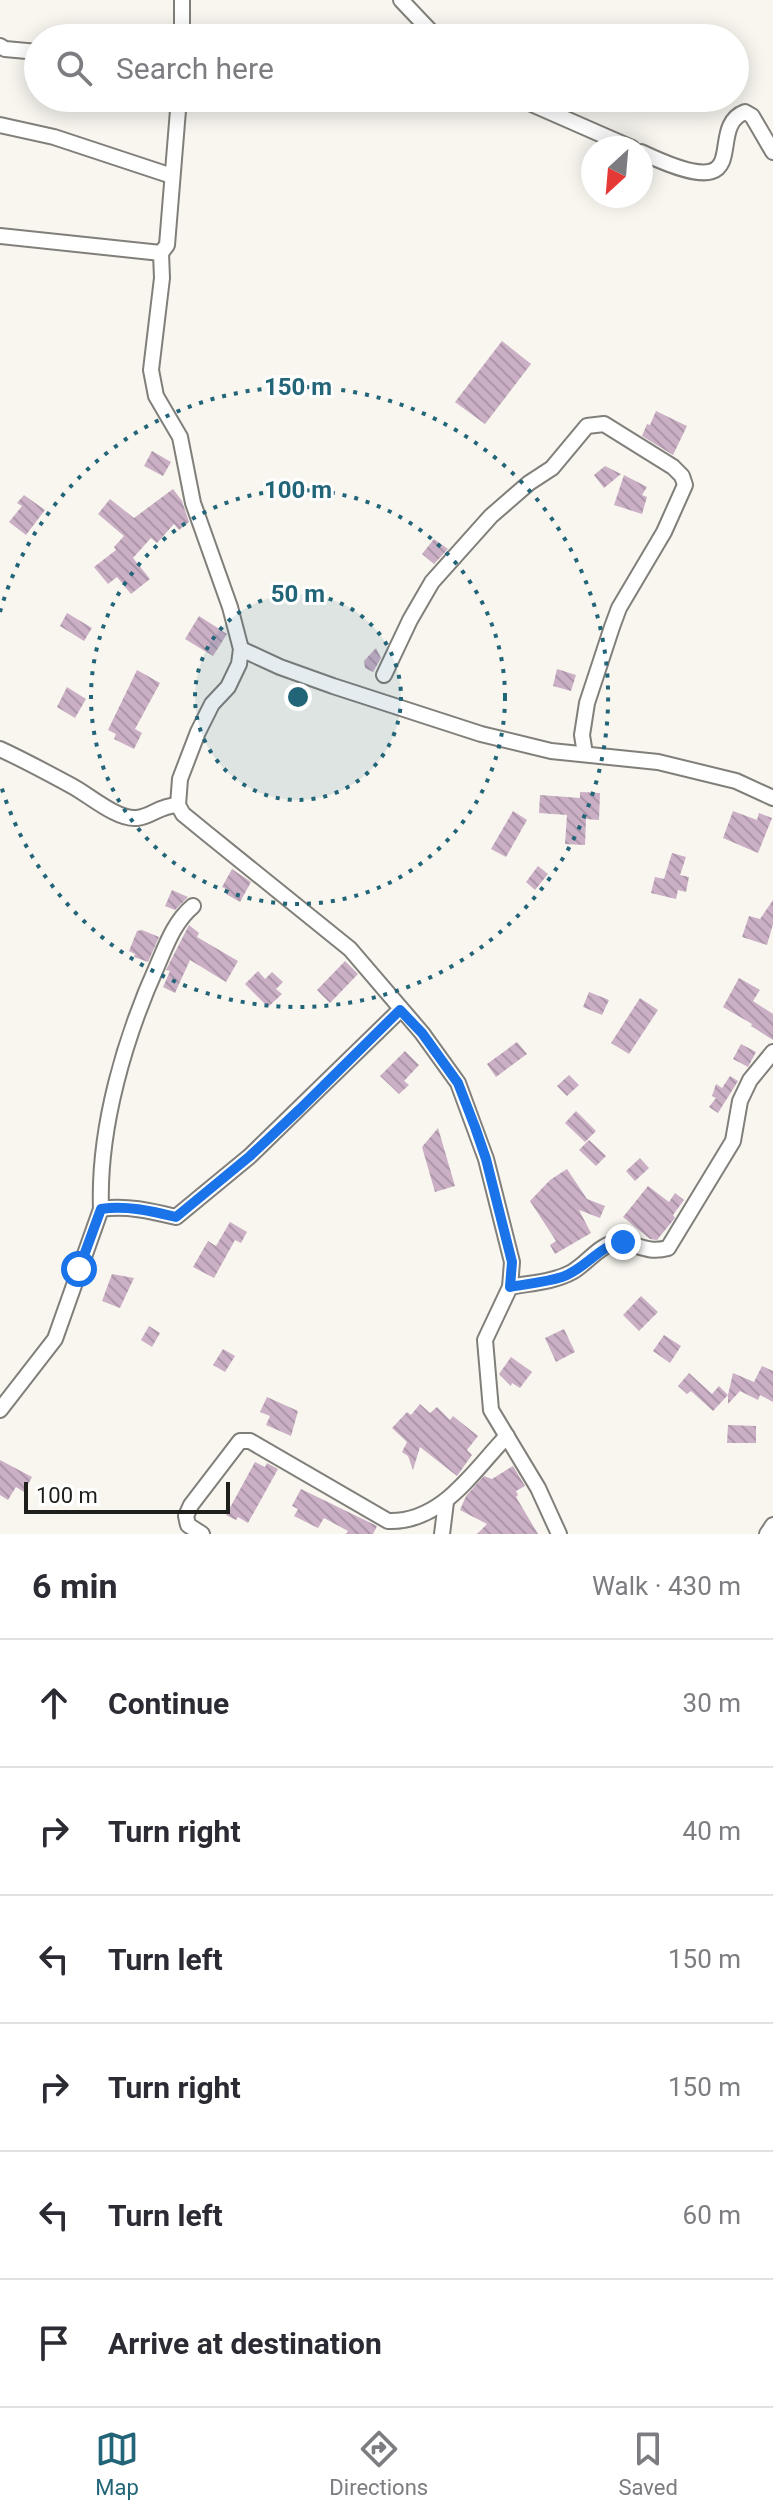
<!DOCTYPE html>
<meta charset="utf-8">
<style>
body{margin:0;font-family:Roboto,sans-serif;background:#f2f2f3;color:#2b2b33}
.compass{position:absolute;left:581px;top:136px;width:72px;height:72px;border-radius:50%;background:#fff;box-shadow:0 4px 20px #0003;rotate:206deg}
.scale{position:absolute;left:24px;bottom:20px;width:206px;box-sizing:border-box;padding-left:8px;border:4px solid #1e1e1b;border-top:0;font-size:22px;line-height:28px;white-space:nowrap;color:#1e1e1b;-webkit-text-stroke:6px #fff;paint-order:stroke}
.stop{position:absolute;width:24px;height:24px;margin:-18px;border:6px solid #1a73e8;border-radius:50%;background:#fff}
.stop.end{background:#1a73e8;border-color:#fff;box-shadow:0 2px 8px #0008}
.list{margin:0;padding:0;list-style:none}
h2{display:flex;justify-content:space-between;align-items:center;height:104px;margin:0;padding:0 32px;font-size:34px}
h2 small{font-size:26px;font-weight:400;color:#7c7c81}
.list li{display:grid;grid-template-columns:52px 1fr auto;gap:24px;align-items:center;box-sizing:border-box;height:128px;padding:0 32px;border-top:2px solid #e1e1e2}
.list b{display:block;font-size:30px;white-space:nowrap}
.list em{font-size:26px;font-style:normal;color:#7c7c81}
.icon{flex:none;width:44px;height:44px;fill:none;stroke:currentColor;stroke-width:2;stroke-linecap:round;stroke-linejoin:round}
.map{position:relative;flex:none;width:773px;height:1534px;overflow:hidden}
.search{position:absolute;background:#fff;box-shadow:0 4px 20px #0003;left:24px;right:24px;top:24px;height:88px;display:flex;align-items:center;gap:20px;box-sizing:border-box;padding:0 28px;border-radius:44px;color:#7c7c81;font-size:30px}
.sheet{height:872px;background:#fff}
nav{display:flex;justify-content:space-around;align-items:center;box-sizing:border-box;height:112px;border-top:2px solid #e1e1e2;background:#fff;font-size:22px;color:#7c7c81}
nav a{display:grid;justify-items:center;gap:4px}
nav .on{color:#236578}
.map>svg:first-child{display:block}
</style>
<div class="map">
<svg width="773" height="1534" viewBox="0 0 773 1534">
<defs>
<pattern id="building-back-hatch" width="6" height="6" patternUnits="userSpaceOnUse" patternTransform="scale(2)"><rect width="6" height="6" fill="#caafc5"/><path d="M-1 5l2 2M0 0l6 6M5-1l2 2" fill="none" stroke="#ad96a9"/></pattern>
</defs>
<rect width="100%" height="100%" fill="#f8f6ef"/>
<!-- building -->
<g fill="url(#building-back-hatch)">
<polygon points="502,341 531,364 485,424 455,402"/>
<polygon points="656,411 687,426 673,455 642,436 647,424 650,425"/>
<polygon points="152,451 171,462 163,476 144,466"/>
<polygon points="605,466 621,474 604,488 594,475"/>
<polygon points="624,475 647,487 642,495 647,497 642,514 614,505"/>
<polygon points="173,489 182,501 189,522 179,530 174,524 157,543 151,538 133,558 150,579 131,594 117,577 108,584 94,567 116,550 114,547 124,536 98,514 110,499 134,518"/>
<polygon points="24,495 45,510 26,535 9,522 22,506 17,503"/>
<polygon points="434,539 448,549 434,564 422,554"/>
<polygon points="67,613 92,628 84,641 60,626"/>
<polygon points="199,616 227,634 213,656 185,639"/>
<polygon points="376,648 381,658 373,672 365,668 364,661"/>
<polygon points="557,669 576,675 571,691 553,686"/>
<polygon points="137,670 160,683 135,729 142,733 134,749 114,739 116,734 108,730"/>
<polygon points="67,687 86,699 75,718 57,707"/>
<polygon points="580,792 600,793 599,820 586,819 585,845 565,844 567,815 539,813 540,795 580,798"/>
<polygon points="513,811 527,820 506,857 491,849"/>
<polygon points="733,811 757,820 759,813 772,818 758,853 723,838"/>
<polygon points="672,853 686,857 680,875 689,877 686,892 678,890 676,899 651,893 655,877 664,879"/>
<polygon points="538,866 548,874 535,890 526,882"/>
<polygon points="232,869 251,882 240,902 226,894 228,890 222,887"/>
<polygon points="172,890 188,897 175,910 165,906"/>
<polygon points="773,900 773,924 767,945 742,937 749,916 760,919"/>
<polygon points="189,925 199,933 197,937 238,961 226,982 190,960 175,993 163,987 170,971 166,970 171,960"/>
<polygon points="142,930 159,937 148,962 134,957 135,954 129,951 137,931"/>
<polygon points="345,961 358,974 330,1003 317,990"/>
<polygon points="258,971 265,979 272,972 283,982 276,989 282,994 268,1007 245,984"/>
<polygon points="739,978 760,990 753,1001 773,1014 773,1040 751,1026 752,1024 723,1007"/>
<polygon points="589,992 609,1000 602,1015 583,1007"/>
<polygon points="640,998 658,1010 629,1054 611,1043"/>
<polygon points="517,1042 527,1054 496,1077 487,1064"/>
<polygon points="741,1044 756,1052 748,1067 733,1059"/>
<polygon points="405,1051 419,1065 404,1081 409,1085 399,1094 380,1076"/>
<polygon points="569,1075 579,1085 567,1096 557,1086"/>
<polygon points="730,1076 738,1081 718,1113 709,1107 716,1098 712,1096 716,1084 722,1088"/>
<polygon points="576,1111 596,1131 585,1142 565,1123"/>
<polygon points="438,1128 455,1186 435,1192 422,1147"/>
<polygon points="589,1140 606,1156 596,1166 579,1150"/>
<polygon points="640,1158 649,1168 635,1181 626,1171"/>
<polygon points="567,1169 587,1199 605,1206 600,1218 579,1210 591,1233 555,1254 550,1245 556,1241 530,1201 550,1180"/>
<polygon points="648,1186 669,1202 675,1193 684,1200 673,1215 675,1218 657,1240 650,1239 623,1217"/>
<polygon points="230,1222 247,1232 241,1243 235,1240 214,1278 193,1267 208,1241 216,1246"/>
<polygon points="112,1274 134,1278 120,1308 102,1301"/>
<polygon points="641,1296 658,1312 639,1331 623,1315"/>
<polygon points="149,1326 160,1333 152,1347 141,1340"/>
<polygon points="564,1329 575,1352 556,1362 545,1338"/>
<polygon points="664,1335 681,1346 670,1363 653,1351"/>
<polygon points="223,1349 235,1356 225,1372 213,1365"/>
<polygon points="511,1357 532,1372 520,1388 512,1383 511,1386 499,1374"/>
<polygon points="762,1366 773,1371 773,1402 760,1395 758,1400 740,1391 728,1404 728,1395 713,1411 691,1391 687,1394 678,1386 689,1373 712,1394 719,1386 728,1395 733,1373 754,1382"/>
<polygon points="267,1397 298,1411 291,1436 266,1425 270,1416 260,1412"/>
<polygon points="420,1404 430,1413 437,1407 450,1420 453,1416 478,1436 467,1450 472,1455 457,1476 420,1447 413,1470 408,1456 402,1452 407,1442 392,1428 407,1412 411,1415"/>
<polygon points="728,1425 756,1426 756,1443 727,1443"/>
<polygon points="0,1460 32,1477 24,1492 16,1487 8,1500 0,1495"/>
<polygon points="255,1462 265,1467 267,1463 278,1469 248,1523 238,1517 236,1520 226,1515"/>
<polygon points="513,1466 525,1486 516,1491 518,1495 516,1497 538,1534 477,1534 487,1524 460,1510 466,1496 484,1476 492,1479"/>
<polygon points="301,1489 377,1526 373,1534 346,1534 348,1531 324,1518 318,1528 294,1516 298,1509 292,1506"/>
</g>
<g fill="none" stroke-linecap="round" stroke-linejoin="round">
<!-- minor casing -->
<g stroke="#817f79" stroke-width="18">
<g id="minor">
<polyline points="182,0 182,38"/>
<polyline points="401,0 437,38"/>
<polyline points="0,46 5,49 38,52"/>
<polyline points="179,98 167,245 161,253 162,278 151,370 156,396 180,437 193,503 230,607 241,649 239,664 228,687 212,704 198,732 180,779 178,805 183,814 205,832 350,949 422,1033 458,1083 486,1159 512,1262 510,1287 485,1340 491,1410 538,1488 559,1534"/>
<polyline points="518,98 632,148"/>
<polyline points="0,125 54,137 172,176"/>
<path d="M641,152C763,210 702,128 745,112L752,116L773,152"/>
<polyline points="0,236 161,253"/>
<polyline points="241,649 280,667 333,686 481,734 551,751 658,762 736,781 773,798"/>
<polyline points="384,675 410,620 432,582 491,516 529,483 552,468 587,426 604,424 673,467 682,476 685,485 664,532 619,608 612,627 587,703 582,735 585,754"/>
<path d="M0,749C24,760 48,773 72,786C89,795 117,820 137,818C153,816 158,806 178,805"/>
<path d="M101,1209C98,1128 125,1037 158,964C167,943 175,921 193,906"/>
<path d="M510,1287C530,1283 554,1282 572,1272C586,1264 598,1247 613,1243C634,1239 643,1255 668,1248L733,1141L740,1101L750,1080L773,1052"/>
<path d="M0,1410L55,1339L101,1209C126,1205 151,1211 176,1217L250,1156L400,1010"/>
<path d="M202,1534L188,1525L186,1516L191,1505L240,1441H250L388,1521C442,1523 473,1471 507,1436"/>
<polyline points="442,1534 446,1502"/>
<polyline points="767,1534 773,1525"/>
</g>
</g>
<!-- minor -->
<use href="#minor" stroke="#fff" stroke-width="14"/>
</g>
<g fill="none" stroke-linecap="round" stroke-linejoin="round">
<!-- route -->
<path stroke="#1a73e8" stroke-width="10" d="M79,1269L101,1209C126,1205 151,1211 176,1217L250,1156L300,1109L400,1010L422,1033L458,1083L475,1127L486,1159L512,1262L510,1287C527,1284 546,1282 562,1277C586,1269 598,1246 623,1242"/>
</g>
<!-- distance rings -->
<circle cx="298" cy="697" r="103" fill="#236578" fill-opacity=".12"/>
<g fill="none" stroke="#236578" stroke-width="4" stroke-dasharray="4 8">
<circle cx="298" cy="697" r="103"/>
<circle cx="298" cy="697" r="207"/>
<path d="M0 612A310 310 0 1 1 0 782"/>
</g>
<circle cx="298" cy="697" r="12" fill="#236578" stroke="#fff" stroke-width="4"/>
<g font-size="24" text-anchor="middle" font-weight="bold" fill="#236578" stroke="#fff" stroke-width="6" stroke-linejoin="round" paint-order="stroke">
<text x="298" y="395">150 m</text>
<text x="298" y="498">100 m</text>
<text x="298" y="602">50 m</text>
</g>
</svg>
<svg class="compass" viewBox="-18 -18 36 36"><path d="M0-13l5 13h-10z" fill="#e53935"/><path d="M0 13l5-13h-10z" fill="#7c7c81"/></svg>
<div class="scale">100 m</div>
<div class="stop" style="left:79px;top:1269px"></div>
<div class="stop end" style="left:623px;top:1242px"></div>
<div class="search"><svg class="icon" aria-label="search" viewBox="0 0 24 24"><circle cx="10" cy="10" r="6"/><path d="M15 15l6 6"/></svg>Search here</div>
</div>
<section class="sheet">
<h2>6 min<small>Walk · 430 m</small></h2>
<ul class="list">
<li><svg class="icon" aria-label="ahead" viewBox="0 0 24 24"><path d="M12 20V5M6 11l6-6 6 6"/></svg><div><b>Continue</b></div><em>30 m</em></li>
<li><svg class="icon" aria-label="right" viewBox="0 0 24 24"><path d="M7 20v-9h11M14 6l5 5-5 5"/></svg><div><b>Turn right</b></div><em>40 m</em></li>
<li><svg class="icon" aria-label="left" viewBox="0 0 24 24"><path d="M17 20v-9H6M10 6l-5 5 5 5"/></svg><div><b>Turn left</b></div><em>150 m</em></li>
<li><svg class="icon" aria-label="right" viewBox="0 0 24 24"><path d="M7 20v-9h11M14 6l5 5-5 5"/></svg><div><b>Turn right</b></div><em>150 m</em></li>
<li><svg class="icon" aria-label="left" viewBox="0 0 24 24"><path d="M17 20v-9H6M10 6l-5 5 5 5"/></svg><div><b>Turn left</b></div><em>60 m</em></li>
<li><svg class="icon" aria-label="arrive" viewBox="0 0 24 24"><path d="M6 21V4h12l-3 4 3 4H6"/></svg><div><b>Arrive at destination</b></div></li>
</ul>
</section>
<nav>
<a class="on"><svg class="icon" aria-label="map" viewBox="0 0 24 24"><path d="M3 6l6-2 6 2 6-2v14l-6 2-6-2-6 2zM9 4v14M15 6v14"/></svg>Map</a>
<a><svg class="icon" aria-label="directions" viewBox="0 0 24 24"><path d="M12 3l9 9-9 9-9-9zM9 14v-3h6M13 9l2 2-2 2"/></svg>Directions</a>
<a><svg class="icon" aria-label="saved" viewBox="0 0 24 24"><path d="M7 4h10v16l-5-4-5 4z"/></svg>Saved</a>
</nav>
